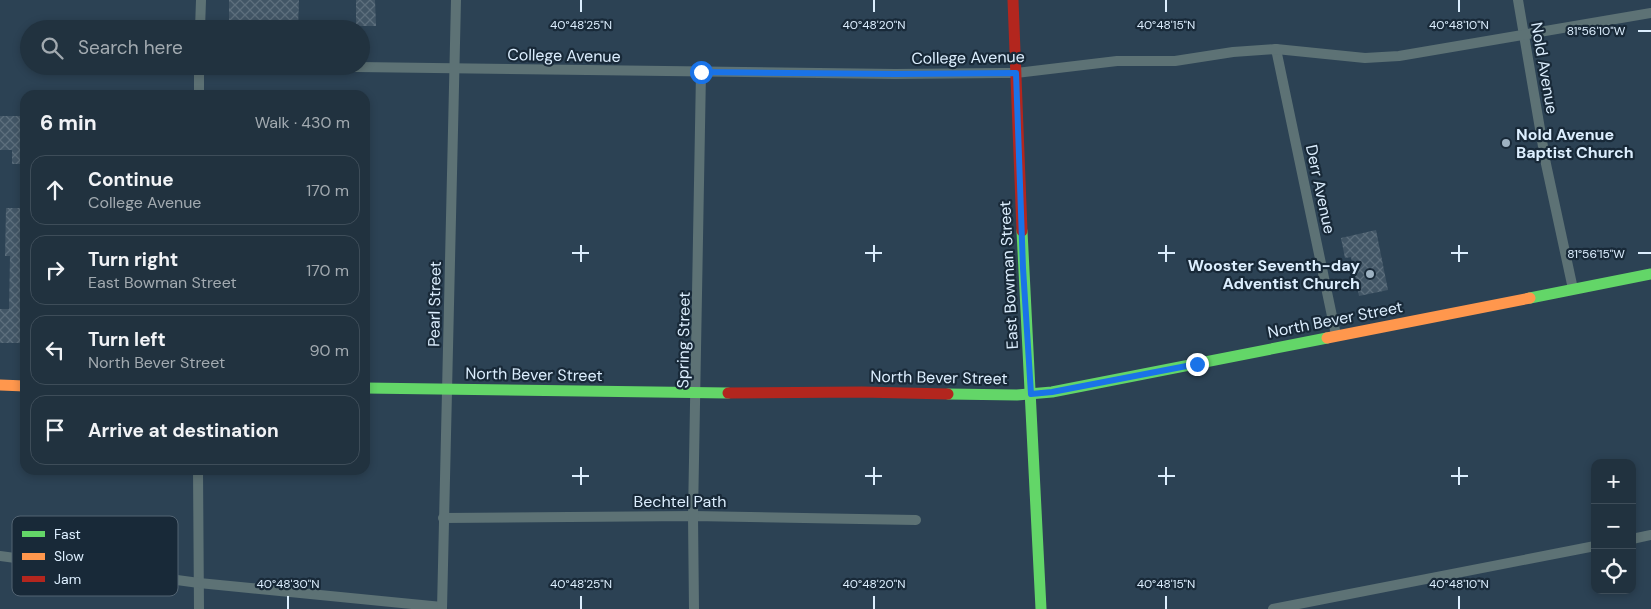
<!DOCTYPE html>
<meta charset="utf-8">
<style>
body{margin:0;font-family:"DM Sans",sans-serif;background:#2d3e4a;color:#f1f3f6}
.controls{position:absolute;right:15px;bottom:15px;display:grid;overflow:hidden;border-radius:10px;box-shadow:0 2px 8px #0003}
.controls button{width:45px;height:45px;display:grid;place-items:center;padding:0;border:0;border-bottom:1px solid #3e4d59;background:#21323f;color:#f1f3f6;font:25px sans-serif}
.stop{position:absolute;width:15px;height:15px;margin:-11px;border:4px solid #1a73e8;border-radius:50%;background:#fff}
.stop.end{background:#1a73e8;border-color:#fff;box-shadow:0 1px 5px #0008}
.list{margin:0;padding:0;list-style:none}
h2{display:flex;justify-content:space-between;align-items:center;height:65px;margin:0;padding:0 20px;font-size:21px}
h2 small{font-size:16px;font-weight:400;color:#a2aab0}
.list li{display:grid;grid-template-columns:32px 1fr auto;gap:15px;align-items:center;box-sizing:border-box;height:70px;margin:0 10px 10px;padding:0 10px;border:1px solid #3e4d59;border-radius:15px}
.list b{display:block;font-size:19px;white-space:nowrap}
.list p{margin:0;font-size:16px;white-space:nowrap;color:#a2aab0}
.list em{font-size:16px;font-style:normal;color:#a2aab0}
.icon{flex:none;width:28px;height:28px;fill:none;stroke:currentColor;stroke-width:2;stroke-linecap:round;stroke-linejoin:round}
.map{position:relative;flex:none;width:1651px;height:609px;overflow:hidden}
.search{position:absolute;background:#21323f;box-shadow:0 2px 8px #0003;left:20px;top:20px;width:350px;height:55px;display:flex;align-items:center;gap:12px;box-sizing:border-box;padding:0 18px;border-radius:28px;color:#a2aab0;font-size:19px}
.panel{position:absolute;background:#21323f;box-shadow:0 2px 8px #0003;left:20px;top:90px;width:350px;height:385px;border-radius:15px}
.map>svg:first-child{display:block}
</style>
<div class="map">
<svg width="1651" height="609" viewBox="0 0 1651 609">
<defs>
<pattern id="building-cross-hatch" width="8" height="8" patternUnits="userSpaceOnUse" patternTransform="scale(1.25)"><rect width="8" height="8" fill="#425666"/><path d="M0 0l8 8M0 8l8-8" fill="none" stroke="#5d6f7d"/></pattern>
</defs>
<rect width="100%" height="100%" fill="#2c4254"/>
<!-- building -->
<g fill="url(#building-cross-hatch)">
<polygon points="229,0 299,0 298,28 238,29 229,23"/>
<polygon points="356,0 375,0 376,26 356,26"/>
<polygon points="0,116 25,116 25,164 12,164 12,150 0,150"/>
<polygon points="6,208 25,208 25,343 0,343 0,309 9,309 10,256 5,256"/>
<polygon points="1376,230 1388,290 1359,296 1351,257 1345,258 1341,238"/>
</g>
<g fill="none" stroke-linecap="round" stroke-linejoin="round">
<!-- street -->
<g stroke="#5d7275" stroke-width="10">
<polyline points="1518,0 1546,164 1573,289"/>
<polyline points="200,29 201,0"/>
<polyline points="1276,49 1336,335"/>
<polyline points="281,66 895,74 1002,73 1016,73 1117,61 1175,61 1233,52 1276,49 1365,58 1399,56 1651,13"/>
<polyline points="199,95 199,66"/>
<polyline points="198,470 199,609"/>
<polyline points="443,518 693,516 916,520"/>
<polyline points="1632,539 1651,535"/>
<polyline points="0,556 199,583 442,607"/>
<polyline points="442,609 456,0"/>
<polyline points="694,609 693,516 701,72"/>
<polyline points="1273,609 1595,546"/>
</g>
<!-- fast -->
<g stroke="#63d668" stroke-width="11">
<polyline points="1022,231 1041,609"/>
<polyline points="1530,298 1651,274"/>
<polyline points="365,388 728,393"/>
<polyline points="948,394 1017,395 1052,392 1327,338"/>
</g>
<!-- slow -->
<g stroke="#ff974d" stroke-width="11">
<polyline points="1327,338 1530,298"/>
<polyline points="0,385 25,386"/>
</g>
<!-- jam -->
<g stroke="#b3261e" stroke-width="11">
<polyline points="1013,0 1022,231"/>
<polyline points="728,393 862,392 948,394"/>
</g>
</g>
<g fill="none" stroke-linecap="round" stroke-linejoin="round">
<!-- route -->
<polyline stroke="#1a73e8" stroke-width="6" points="701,72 895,74 1016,73 1023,268 1031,394 1052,392 1197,364"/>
</g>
<!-- ticks -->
<path fill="none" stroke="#dceefe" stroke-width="2" d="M581,0V12M874,0V12M1166,0V12M1459,0V12M1638,31H1651M581,245V262M874,245V262M1166,245V262M1459,245V262M572,253H589M865,253H882M1158,253H1175M1451,253H1468M1638,253H1651M581,467V485M874,467V485M1166,467V485M1459,467V485M572,476H589M865,476H882M1158,476H1175M1451,476H1468M288,596V609M581,596V609M874,596V609M1166,596V609M1459,596V609"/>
<!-- markers -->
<g fill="#9eb2c2" stroke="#182938" stroke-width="2">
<circle cx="1506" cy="143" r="5"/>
<circle cx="1370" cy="274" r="5"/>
</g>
<g text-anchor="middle" stroke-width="4.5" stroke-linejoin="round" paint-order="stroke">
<!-- street labels -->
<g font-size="16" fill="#dceefe" stroke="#182938">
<text transform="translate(564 55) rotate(1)" y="6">College Avenue</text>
<text transform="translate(968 57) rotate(-1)" y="6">College Avenue</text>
<text transform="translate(1545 68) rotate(80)" y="6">Nold Avenue</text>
<text transform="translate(1321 189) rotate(78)" y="6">Derr Avenue</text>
<text transform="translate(1008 275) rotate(-93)" y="6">East Bowman Street</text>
<text transform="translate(434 304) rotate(-89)" y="6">Pearl Street</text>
<text transform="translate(1335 319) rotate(-11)" y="6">North Bever Street</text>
<text transform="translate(683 340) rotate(-89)" y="6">Spring Street</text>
<text transform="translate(534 374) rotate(1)" y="6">North Bever Street</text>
<text transform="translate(939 377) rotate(1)" y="6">North Bever Street</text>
<text x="680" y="507">Bechtel Path</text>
</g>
<!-- poi labels -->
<g font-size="16" font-weight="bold" fill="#dceefe" stroke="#182938" text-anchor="start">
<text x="1516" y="140">Nold Avenue<tspan x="1516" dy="18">Baptist Church</tspan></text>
<text x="1360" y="271" text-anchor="end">Wooster Seventh-day<tspan x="1360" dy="18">Adventist Church</tspan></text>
</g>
</g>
<!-- legend -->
<rect x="12" y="516" width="166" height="80" rx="8" fill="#182938" stroke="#536473" stroke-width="1"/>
<rect x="22" y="531" width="23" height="6" fill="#63d668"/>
<rect x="22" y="553" width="23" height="7" fill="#ff974d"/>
<rect x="22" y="576" width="23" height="6" fill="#b3261e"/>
<g font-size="14" fill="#dceefe">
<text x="54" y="539">Fast</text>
<text x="54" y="561">Slow</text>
<text x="54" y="584">Jam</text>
</g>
<g font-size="12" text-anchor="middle" fill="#dceefe" stroke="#182938" stroke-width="4.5" stroke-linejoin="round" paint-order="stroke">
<text x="581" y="29">40°48'25"N</text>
<text x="874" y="29">40°48'20"N</text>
<text x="1166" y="29">40°48'15"N</text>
<text x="1459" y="29">40°48'10"N</text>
<text x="1596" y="35">81°56'10"W</text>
<text x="1596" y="258">81°56'15"W</text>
<text x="288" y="588">40°48'30"N</text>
<text x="581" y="588">40°48'25"N</text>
<text x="874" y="588">40°48'20"N</text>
<text x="1166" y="588">40°48'15"N</text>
<text x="1459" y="588">40°48'10"N</text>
</g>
</svg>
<div class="controls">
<button>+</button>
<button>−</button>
<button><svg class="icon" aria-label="locate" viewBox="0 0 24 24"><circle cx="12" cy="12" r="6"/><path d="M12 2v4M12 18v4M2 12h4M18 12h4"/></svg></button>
</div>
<div class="stop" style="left:701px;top:72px"></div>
<div class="stop end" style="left:1197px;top:364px"></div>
<div class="search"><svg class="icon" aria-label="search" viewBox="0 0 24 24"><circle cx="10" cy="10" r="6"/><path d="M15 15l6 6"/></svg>Search here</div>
<section class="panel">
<h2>6 min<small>Walk · 430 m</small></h2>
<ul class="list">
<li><svg class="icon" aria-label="ahead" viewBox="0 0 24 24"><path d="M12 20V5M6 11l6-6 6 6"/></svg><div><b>Continue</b><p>College Avenue</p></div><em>170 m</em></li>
<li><svg class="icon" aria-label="right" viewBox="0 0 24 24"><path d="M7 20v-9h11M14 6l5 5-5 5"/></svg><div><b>Turn right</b><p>East Bowman Street</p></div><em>170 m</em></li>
<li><svg class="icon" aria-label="left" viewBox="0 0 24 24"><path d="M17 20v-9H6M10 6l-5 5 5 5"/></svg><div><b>Turn left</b><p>North Bever Street</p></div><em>90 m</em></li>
<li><svg class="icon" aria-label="arrive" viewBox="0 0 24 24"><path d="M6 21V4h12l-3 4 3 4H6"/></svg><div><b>Arrive at destination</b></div></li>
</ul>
</section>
</div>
